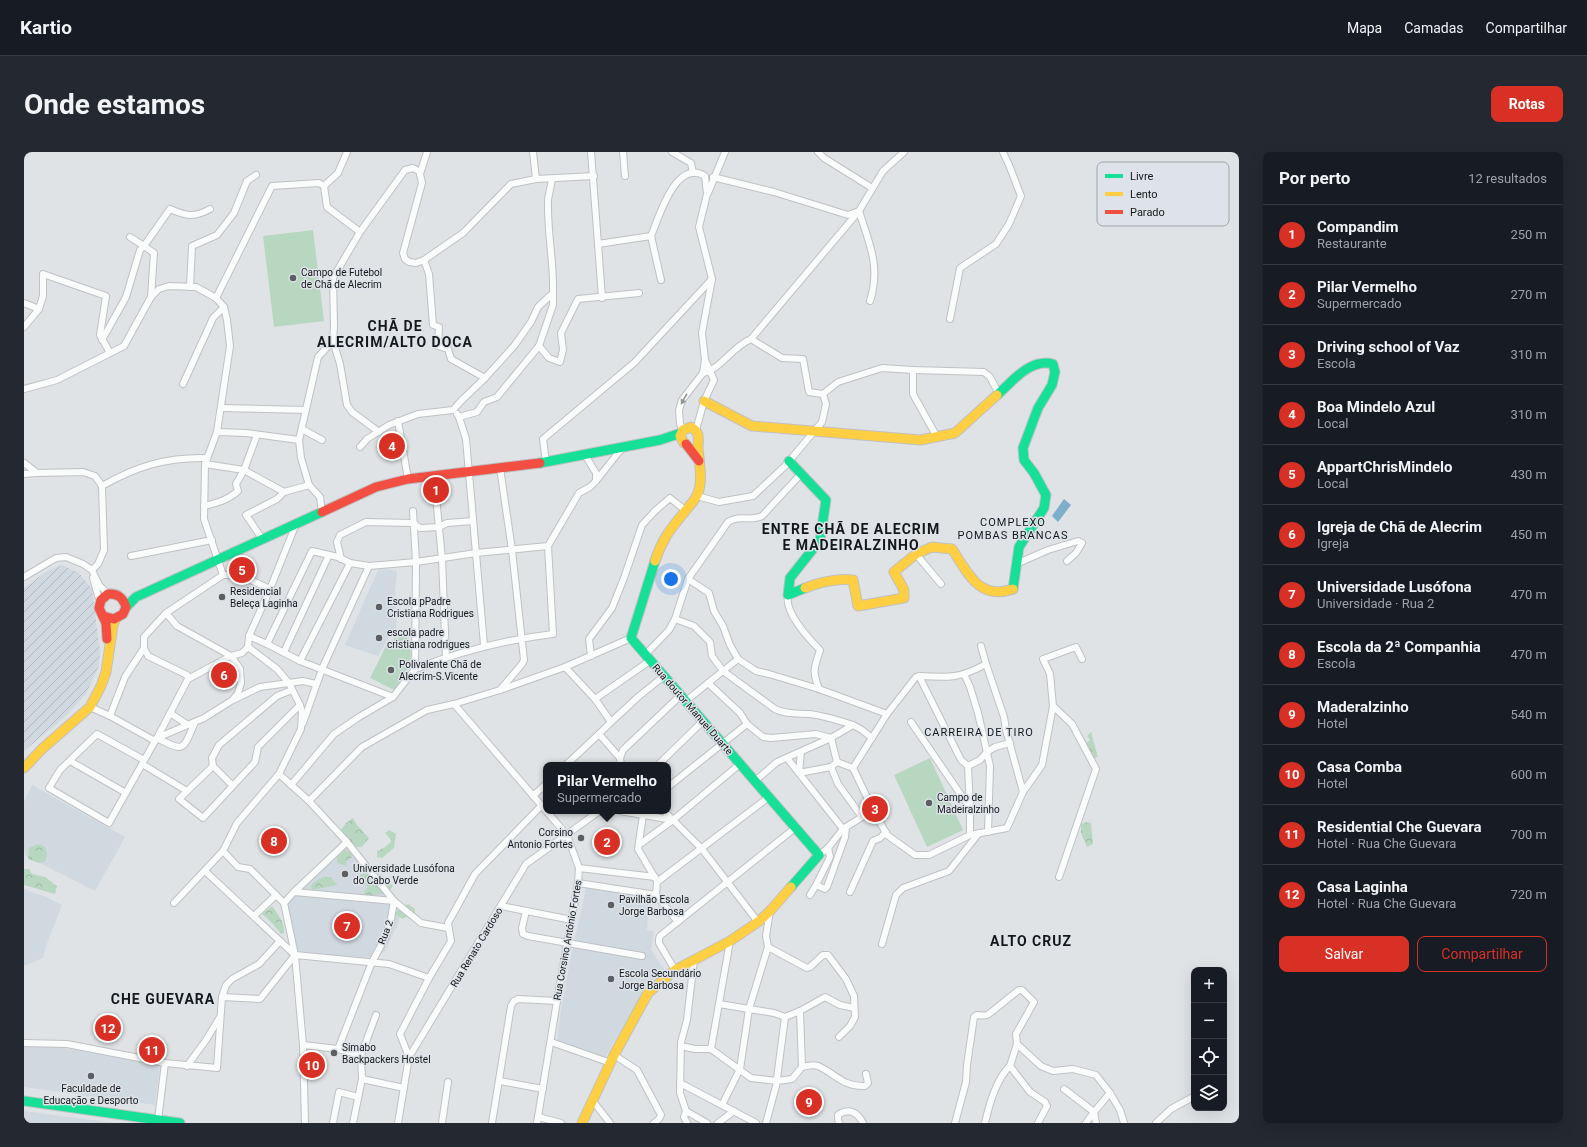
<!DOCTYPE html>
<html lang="pt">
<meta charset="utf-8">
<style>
body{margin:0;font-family:Roboto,sans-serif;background:#242831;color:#f1f3f6}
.controls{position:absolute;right:12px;bottom:12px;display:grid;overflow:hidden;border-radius:8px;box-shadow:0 4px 16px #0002}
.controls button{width:36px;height:36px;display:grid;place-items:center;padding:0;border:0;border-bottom:1px solid #363941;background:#171b24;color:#f1f3f6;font:20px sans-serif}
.you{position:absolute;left:647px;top:427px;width:14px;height:14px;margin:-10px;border:3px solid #fff;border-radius:50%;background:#1a73e8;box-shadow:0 0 0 6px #1a73e833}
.badge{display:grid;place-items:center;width:26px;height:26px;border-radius:50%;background:#d93025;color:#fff;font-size:13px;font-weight:700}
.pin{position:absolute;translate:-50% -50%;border:2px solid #fff;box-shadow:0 1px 4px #0006}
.popup{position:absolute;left:519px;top:610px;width:128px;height:52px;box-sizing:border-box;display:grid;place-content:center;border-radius:8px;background:#171b24;filter:drop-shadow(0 1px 3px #0005);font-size:13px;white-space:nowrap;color:#9ea1a6}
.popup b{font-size:15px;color:#f1f3f6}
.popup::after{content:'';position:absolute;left:50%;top:100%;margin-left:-8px;border:8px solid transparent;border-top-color:#171b24}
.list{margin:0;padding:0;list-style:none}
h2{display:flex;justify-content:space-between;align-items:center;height:52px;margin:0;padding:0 16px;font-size:17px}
h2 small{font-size:13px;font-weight:400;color:#9ea1a6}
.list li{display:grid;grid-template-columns:26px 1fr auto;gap:12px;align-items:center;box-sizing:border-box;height:60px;padding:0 16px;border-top:1px solid #363941}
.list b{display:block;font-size:15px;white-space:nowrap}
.list p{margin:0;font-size:13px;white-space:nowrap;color:#9ea1a6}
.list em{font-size:13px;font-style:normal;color:#9ea1a6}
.actions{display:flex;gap:8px;padding:12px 16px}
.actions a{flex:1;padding:9px 0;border:1px solid #d93025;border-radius:8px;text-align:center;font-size:14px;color:#d93025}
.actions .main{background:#d93025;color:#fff}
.icon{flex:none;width:22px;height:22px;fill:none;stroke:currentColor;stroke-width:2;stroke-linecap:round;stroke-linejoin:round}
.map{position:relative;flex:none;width:1215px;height:971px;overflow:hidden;border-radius:8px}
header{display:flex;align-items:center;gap:24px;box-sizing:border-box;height:56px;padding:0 20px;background:#171b24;border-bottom:1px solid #363941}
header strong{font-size:19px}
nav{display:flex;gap:22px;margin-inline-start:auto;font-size:14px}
.intro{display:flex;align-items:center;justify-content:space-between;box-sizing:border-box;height:96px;padding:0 24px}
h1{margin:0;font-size:28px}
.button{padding:10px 18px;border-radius:8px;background:#d93025;color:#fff;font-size:14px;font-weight:700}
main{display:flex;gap:24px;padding:0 24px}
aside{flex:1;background:#171b24;border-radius:8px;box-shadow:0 4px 16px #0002}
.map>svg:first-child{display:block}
</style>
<header>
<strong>Kartio</strong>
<nav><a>Mapa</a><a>Camadas</a><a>Compartilhar</a></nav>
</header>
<div class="intro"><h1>Onde estamos</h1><a class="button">Rotas</a></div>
<main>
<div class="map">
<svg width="1215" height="971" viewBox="0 0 1215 971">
<defs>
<pattern id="industrial-furrows" width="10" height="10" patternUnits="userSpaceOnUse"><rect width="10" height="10" fill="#d0d8e0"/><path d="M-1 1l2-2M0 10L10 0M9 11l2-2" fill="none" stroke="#b2b9c0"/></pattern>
<pattern id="forest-crowns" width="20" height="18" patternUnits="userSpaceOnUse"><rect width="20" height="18" fill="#b8d7c1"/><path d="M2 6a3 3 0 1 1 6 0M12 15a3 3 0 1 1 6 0" fill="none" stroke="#9db8a5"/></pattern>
</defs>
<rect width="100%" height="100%" fill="#e0e3e6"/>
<!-- built -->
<g fill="#d0d8e0">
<polygon points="362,417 373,419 371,441 373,468 371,483 366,483 354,504 321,493 354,418"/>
<polygon points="8,633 101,685 71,739 2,704 0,696 0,650"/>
<polygon points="323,693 374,752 375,769 361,799 352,806 273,801 263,752"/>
<polygon points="563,732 625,743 623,778 630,779 627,798 641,819 622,836 580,907 533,889 537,858 548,799"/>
<polygon points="0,737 22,745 38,753 22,794 19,806 0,814"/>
<polygon points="0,895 35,895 136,913 131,953 0,935"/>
<polygon points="0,959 90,971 0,971"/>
</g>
<!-- industrial -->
<polygon fill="url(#industrial-furrows)" points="38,413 55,421 68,437 76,499 75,514 62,542 42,564 0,599 0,436 23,419"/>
<!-- forest -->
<g fill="url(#forest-crowns)">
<polygon points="1067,580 1074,605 1070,606 1064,601 1060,595 1062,591 1066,588 1063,584"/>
<polygon points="329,666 333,673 345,686 338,695 332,695 317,678 322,671"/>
<polygon points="1062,670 1067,671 1069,692 1063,695 1057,681 1057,672"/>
<polygon points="365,678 372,682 370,696 358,706 353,705 353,699 361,695 368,689 361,681"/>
<polygon points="14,692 21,695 23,702 21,710 15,711 4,707 5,696"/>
<polygon points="321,698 328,701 328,705 322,710 323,714 313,711 313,704"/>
<polygon points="0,717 5,717 8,722 21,725 33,734 31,742 0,733"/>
<path d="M341,720L346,725L357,722L369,734L363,742C354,741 349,744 339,743L344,734L338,732L332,726Z"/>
<polygon points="298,725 307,725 313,733 288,738 287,733"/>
<polygon points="384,752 391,757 391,761 378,767 370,761"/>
<path d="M248,754C254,762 261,771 260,781L257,782L248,771L238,762Z"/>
</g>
<!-- green -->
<g fill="#b8d7c1">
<polygon points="289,78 300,169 250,175 239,84"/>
<polygon points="378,485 384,486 386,489 387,510 372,539 346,526 364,490 367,490 371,486"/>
<polygon points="906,606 939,678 903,695 870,623"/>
</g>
<!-- water -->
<polygon fill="#7eaeca" points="1040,347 1047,353 1034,370 1028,364"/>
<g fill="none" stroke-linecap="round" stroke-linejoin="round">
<!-- street casing -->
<g stroke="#bfc1c3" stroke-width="8">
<g id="street">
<polyline points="403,0 396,22 398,31 379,101 381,107 385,110 392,111 400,108 439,81 487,32 512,27 570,24"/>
<polyline points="509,0 512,27"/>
<path d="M567,0L574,92L627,84C635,65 652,6 681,24L683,42L675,75L688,127L678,181L681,208L679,221L658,248L655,258L656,272L659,278"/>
<polyline points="599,0 601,24"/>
<polyline points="648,0 667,11 669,21"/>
<polyline points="794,0 800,6 848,36"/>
<polyline points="689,25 750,40 824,63 835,59 859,19 880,0"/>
<polyline points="300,34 314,21 323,0"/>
<polyline points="684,41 701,0"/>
<path d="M835,59C845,91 857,114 846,149"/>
<polyline points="627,84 637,128"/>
<polyline points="574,92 578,146"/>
<polyline points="400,108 405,122 409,173 415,175 414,194 424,197 427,207 461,226"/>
<polyline points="166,135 168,94 193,83 210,61 223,29 232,23"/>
<path d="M127,145L130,101L120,94L146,57C162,64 170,66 186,57"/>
<polyline points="192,146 248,34 295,31 300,34 303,55 336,80"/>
<polyline points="0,151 15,157"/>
<polyline points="926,167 936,116 972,92 985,72 997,44 985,13 979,0"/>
<polyline points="0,175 15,157 19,144 19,122 82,144 76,183 86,201"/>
<polyline points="727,187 758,206 779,207 785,240 799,242"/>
<polyline points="78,188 102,145 116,98 120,94 106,85"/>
<polyline points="309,189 316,212 323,253 328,260 355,280"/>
<polyline points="515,194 525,206 536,210 539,198 537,181 554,147 615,141"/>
<polyline points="889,218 960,220 966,225 975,242"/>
<path d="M679,221C697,217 708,195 727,187L835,59"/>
<polyline points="159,232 189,166 200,155"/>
<polyline points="0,237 33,228 100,194 127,145 135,137 145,134 172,135 192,146 200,155 203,168 206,194 193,280 181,312 180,367 199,423"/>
<polyline points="197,256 282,258"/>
<polyline points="433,262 435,265 453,260 460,250 473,245 515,194 529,153 529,141"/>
<polyline points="435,265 442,287 460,493"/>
<polyline points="374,269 384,327"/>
<polyline points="278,277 298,288"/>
<polyline points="672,278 680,249 690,228 681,208"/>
<polyline points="193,280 222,281 275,288"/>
<polyline points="233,283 220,318 260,340 285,333"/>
<path d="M336,295L343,287L365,273L394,262L429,258L437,249L461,226L490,194L507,170L514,155L529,141C530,110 523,80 524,48C525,41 527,34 528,27"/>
<polyline points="522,310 519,287 610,211 688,127"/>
<polyline points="0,311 13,321 59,320 71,324 78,334 80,398 74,412 68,418"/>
<polyline points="0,322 13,321"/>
<polyline points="410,324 418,407 422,505"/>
<polyline points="572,329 594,301 599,296"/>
<path d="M78,334C113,314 143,305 183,306"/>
<polyline points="673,344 695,350 729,344 761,314 798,270 802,252 799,242 814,230 858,216 889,218 889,242 913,285"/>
<path d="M180,354C193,351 204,348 214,339L212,332L220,318L181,312"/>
<path d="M389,359L392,410L391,517C437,499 479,488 529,482L524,394L555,341L566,335L572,329V321L561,303"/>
<polyline points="298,361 296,345 285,333 277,306 275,288 294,205 309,189 310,174 309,126 336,80 381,18 389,16 396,20 396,22"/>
<polyline points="239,388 222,363 253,347 260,340"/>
<polyline points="892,402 917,432"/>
<polyline points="107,404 188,388"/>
<polyline points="317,407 313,390 316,383 342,370 389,371 396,376 415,375 423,371 449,369"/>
<polyline points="992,412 1024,398 1054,389 1058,391 1052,401 1043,409"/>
<polyline points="0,425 32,406 42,405 59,412 68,418 75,433 84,442"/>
<polyline points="69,426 74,444 77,447"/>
<polyline points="664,427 685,441 690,459 699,474 706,493 714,507"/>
<path d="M764,443C760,460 785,487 796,498C790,517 788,518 795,537"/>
<polyline points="142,461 120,485 120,496 124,504 163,523 164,527"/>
<path d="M651,467L670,474L686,490L688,504L699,519L751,557C762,563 774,561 786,562C800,564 814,568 829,573"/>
<polyline points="225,484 243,492 288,399 314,405 326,411 345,414 392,410 452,401 524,394"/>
<polyline points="243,492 276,509 369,545"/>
<polyline points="260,500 305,403"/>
<path d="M622,502L645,478L651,467L664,427L704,370C716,362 725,370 738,364L777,322"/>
<polyline points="567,504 565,487 588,456 600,426 618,373 632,358 646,346 661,358"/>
<polyline points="276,509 326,411"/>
<polyline points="962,512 980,565 982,578 999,640"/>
<polyline points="541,515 571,547 627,508"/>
<polyline points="940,522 946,535 954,561 966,614 964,680"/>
<polyline points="895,524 937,608 944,614 956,608 963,600 971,595 986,591"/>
<polyline points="684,531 714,507 732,519 745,522 795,537 863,562"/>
<polyline points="476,538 498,512 500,508 488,398 476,316"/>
<polyline points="210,546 214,541 217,531 216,517 207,504 153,474 142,461 199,423 216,423 246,437"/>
<polyline points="571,547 587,570 575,582 596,606"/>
<polyline points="662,549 684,531 716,561 723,572"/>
<polyline points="430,552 543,683 555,716 554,731 533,849 513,971"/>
<polyline points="1029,554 1048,572 1072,617 1035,725"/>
<polyline points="66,555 86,564 131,589 133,586 180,566 207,549 236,535 279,529 292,532"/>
<polyline points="146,561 164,573"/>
<polyline points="86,564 101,525 120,496"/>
<path d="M171,570C159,598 161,601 133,586L164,527L207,504L218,501L224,495L225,484L246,437L272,372"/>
<polyline points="587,570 614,545 640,524"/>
<polyline points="887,570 946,656 946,683"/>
<polyline points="279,571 298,517 345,414"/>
<polyline points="777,600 775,621 807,615 813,610 829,616"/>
<polyline points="763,606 819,677"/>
<polyline points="120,608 73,582 36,618 25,636 85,671 131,589"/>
<polyline points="46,609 102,641"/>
<polyline points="118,612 163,639"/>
<polyline points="542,613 575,582"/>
<polyline points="597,613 596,606 599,598 657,543"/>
<polyline points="634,613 679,569"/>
<polyline points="189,614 188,606 195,593 253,544 268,538"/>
<polyline points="944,614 946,656"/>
<polyline points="807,615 814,632 838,665"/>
<polyline points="255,622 285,649 323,690 370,749 397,771 424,776"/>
<polyline points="731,629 753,610 807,586 829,573 838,578 848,586"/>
<polyline points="267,633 310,582 335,565 369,545 391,517"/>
<polyline points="209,634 189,614 155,647 179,666 231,610 234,595 276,553"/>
<polyline points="644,635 723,572 739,585 747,586 792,582 807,586 813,610"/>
<polyline points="509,644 522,632"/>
<polyline points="285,649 338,595 403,558 430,552 476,538 541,515 607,486"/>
<path d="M849,658L829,616L863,562L892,525L897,524C925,526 937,526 962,512L957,494"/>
<polyline points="596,659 649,668 678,697 734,770"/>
<polyline points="640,659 649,668"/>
<polyline points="619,663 614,697 631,726"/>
<polyline points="616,692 649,668 716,612"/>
<polyline points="199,699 214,715 226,717 260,751 271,803 279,893 281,971"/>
<polyline points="795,703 804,696 819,677 849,658 863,683 891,703 905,703 946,683 983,676 999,640 1018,613 1029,554 1026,522 1019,507 1052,495 1058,507"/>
<polyline points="555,716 631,725"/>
<polyline points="181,719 271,803 365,812 405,826"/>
<polyline points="554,731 632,743"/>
<polyline points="792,733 806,705 804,696"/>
<polyline points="270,740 370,749 367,767 361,786 348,810 314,897"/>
<polyline points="826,740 849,689 856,686 862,680"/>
<polyline points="786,743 792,733 801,737 803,735 821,685 822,675"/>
<polyline points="150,751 199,699 213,671 255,622 277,577 278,560 276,553 265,531 253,517 224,495"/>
<polyline points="260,751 270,740 323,690"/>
<polyline points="477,754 548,768"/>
<polyline points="502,759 498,776 499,782 504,784 618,804"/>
<polyline points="230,764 252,743"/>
<polyline points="654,770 632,743 633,730 745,645"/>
<polyline points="706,789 687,897 727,926 753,929 768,927 778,915 776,859"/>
<polyline points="858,792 872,743 879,736 925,719 955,681"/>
<polyline points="744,795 783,816 786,815 799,803 804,803 822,827 830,844 831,865 826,874 815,885"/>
<polyline points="651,818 635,791 635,787 636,784 771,676"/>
<polyline points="198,845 236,847 271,803"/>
<polyline points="695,852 750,861 761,865 776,859 801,845 816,853 830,856"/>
<polyline points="527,890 587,911"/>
<polyline points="0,891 43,892 141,911 193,916 198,845 202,833 208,827 235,812 256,789"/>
<polyline points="993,892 1017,914 1029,919 1049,917 1072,923 1086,941 1070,960 1072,971"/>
<polyline points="279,893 314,897 337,903 338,927 329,971"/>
<polyline points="657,894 671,897 687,897"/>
<polyline points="337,903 352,863"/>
<polyline points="590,903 613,918 637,963 635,967 630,971"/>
<polyline points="385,905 376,882 405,826 427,789 424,771 451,722 517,654"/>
<polyline points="163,914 182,888 196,865"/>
<path d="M778,915C782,914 789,912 794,914C812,922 819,935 841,934L844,931L842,922"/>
<polyline points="338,927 380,936"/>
<polyline points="476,929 519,937"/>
<polyline points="656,931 732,971"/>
<polyline points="1040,937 1070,960 1062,971"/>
<polyline points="1086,941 1096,958 1100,971"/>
<polyline points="568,948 586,971"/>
<polyline points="698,953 716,917 725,857 744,795 742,784 746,759"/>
<polyline points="662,959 683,971"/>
<polyline points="514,965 537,971"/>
<polyline points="134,968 141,911"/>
<polyline points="309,971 315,940 334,945"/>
<polyline points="374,971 385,905 502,712 574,660 584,659"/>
<polyline points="418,971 424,930"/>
<polyline points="468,971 487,854 490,849 494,847 533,849"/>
<polyline points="663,971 660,965 662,959 656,941 657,890 663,868 670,808"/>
<polyline points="694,971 710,959"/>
<polyline points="742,971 752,934 761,865"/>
<path d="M815,971L814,967V963C825,955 834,961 839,971"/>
<path d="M931,971L942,930L943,913L950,865L953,863C956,863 960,864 963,863C966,862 989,842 995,838H998L1010,850L992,882L993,892L986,914L1006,940L1021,950L1023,954L1014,971"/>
<path d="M961,971C965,953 972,927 986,914"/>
<polyline points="1132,971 1147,957 1169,945"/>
</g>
</g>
<!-- fast casing -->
<g stroke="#bfc1c3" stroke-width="11">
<g id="fast">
<path d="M973,243C989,229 1006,206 1029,212L1031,220L1028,233L1014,256L999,296L1000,308L1010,321L1022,343L1020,356L995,395L989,437"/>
<polyline points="765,309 802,348 796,388 766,426 764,443 781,436"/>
<polyline points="516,311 636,288 657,281"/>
<polyline points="631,409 607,486 795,703 767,735"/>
<polyline points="102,455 112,445 298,360"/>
<polyline points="0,949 156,971"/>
</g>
</g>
<!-- slow casing -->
<g stroke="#bfc1c3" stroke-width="11">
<g id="slow">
<polyline points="680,249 728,274 897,288 931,281 973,243"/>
<path d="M631,409C637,390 646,377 659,362C663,356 669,351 672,345C680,332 675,310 674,296C674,286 677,281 667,275L659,278L656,284L660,291"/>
<path d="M781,436C797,430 812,426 829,428L834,454L880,446V438L870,420L892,402L908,395L928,397C944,421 955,449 989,437"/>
<polyline points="0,616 19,596 66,555 77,534 82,520 89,473 91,468"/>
<polyline points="558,971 590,903 624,841 651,818 706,789 734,770 746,759 767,735"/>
</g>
</g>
<!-- jam casing -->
<g stroke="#bfc1c3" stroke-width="11">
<g id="jam">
<polyline points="662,292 675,309"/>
<polyline points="298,360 352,335 384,327 516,311"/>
<path d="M79,464L90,467L99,462L102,455C99,446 94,441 84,442L77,448L75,456L82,471L83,487"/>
</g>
</g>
<!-- street -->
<use href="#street" stroke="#fafbfb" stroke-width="6"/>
<!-- fast -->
<use href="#fast" stroke="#16e098" stroke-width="9"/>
<!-- slow -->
<use href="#slow" stroke="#ffcf43" stroke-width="9"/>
<!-- jam -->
<use href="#jam" stroke="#f24e42" stroke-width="9"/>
</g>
<!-- one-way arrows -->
<defs><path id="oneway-solid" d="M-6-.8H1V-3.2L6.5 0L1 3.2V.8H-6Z"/></defs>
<use fill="#939596" href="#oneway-solid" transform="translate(660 247) rotate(119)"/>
<!-- markers -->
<g fill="#5c5f61" stroke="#dde3e9" stroke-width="1.5">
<circle cx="269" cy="126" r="4"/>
<circle cx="198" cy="445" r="4"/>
<circle cx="355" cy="455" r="4"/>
<circle cx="355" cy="486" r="4"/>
<circle cx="367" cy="518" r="4"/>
<circle cx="905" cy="651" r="4"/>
<circle cx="557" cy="686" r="4"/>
<circle cx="321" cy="722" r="4"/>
<circle cx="587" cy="753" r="4"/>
<circle cx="587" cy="827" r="4"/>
<circle cx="310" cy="901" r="4"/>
<circle cx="67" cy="924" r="4"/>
</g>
<g text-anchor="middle" stroke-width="3" stroke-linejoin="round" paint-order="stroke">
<!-- poi labels -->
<g font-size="10" fill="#15181a" stroke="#dde3e9" text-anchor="start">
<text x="277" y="124">Campo de Futebol<tspan x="277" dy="12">de Chã de Alecrim</tspan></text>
<text x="206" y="443">Residencial<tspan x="206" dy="12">Beleça Laginha</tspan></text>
<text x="363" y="453">Escola pPadre<tspan x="363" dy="12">Cristiana Rodrigues</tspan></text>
<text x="363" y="484">escola padre<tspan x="363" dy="12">cristiana rodrigues</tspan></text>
<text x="375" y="516">Polivalente Chã de<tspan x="375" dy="12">Alecrim-S.Vicente</tspan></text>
<text x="913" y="649">Campo de<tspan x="913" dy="12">Madeiralzinho</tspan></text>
<text x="549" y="684" text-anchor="end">Corsino<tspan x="549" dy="12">Antonio Fortes</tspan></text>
<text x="329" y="720">Universidade Lusófona<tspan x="329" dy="12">do Cabo Verde</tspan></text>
<text x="595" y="751">Pavilhão Escola<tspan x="595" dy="12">Jorge Barbosa</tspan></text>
<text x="595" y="825">Escola Secundário<tspan x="595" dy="12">Jorge Barbosa</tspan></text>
<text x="318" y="899">Simabo<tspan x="318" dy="12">Backpackers Hostel</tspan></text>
<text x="67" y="940" text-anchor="middle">Faculdade de<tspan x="67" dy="12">Educação e Desporto</tspan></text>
</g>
<!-- street labels -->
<g font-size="10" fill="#15181a" stroke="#dde3e9">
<text transform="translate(669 557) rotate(49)" y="4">Rua doutor Manuel Duarte</text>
<text transform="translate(361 780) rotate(-69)" y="4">Rua 2</text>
<text transform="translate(543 788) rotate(-80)" y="4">Rua Corsino António Fortes</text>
<text transform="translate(452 795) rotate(-59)" y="4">Rua Renato Cardoso</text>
</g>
<!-- neighbourhood labels -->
<g font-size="11" letter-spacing="1" fill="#15181a" stroke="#dde3e9">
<text x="989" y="374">COMPLEXO<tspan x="989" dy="13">POMBAS BRANCAS</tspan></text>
<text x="955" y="584">CARREIRA DE TIRO</text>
</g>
<!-- district labels -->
<g font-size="14" font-weight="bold" letter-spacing="1" fill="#15181a" stroke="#dde3e9">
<text x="371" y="179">CHÃ DE<tspan x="371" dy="16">ALECRIM/ALTO DOCA</tspan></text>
<text x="827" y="382">ENTRE CHÃ DE ALECRIM<tspan x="827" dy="16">E MADEIRALZINHO</tspan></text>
<text x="1007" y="794">ALTO CRUZ</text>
<text x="139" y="852">CHE GUEVARA</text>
</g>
</g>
<!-- legend -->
<rect x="1073" y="10" width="132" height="64" rx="6" fill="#dde3e9" stroke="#a1a6ab" stroke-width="1"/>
<rect x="1081" y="22" width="18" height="4" fill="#16e098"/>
<rect x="1081" y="40" width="18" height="4" fill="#ffcf43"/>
<rect x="1081" y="58" width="18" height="4" fill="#f24e42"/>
<g font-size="11" fill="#15181a">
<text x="1106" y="28">Livre</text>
<text x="1106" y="46">Lento</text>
<text x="1106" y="64">Parado</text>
</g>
</svg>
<div class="controls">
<button>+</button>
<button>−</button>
<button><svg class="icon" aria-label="locate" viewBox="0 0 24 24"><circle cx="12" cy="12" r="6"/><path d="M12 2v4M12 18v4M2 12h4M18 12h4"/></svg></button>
<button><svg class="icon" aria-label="layers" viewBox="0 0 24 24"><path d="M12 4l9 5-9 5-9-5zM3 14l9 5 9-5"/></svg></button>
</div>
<div class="you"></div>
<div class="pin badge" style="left:412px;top:338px">1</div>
<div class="pin badge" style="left:583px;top:690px">2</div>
<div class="popup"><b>Pilar Vermelho</b>Supermercado</div>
<div class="pin badge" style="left:851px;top:657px">3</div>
<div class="pin badge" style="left:368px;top:294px">4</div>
<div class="pin badge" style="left:218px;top:418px">5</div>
<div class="pin badge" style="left:200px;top:523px">6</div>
<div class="pin badge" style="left:323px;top:774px">7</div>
<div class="pin badge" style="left:250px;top:689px">8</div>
<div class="pin badge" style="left:785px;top:950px">9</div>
<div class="pin badge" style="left:288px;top:913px">10</div>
<div class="pin badge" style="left:128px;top:898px">11</div>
<div class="pin badge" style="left:84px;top:876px">12</div>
</div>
<aside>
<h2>Por perto<small>12 resultados</small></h2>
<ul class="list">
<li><span class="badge">1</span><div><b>Compandim</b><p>Restaurante</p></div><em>250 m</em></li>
<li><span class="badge">2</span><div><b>Pilar Vermelho</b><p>Supermercado</p></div><em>270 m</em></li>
<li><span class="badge">3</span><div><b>Driving school of Vaz</b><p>Escola</p></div><em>310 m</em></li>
<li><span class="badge">4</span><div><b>Boa Mindelo Azul</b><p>Local</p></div><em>310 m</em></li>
<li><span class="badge">5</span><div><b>AppartChrisMindelo</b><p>Local</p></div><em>430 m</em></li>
<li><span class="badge">6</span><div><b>Igreja de Chã de Alecrim</b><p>Igreja</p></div><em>450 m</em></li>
<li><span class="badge">7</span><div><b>Universidade Lusófona</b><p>Universidade · Rua 2</p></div><em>470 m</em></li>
<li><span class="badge">8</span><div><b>Escola da 2ª Companhia</b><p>Escola</p></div><em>470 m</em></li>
<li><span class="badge">9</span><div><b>Maderalzinho</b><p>Hotel</p></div><em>540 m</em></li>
<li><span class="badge">10</span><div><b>Casa Comba</b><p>Hotel</p></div><em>600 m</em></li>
<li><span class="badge">11</span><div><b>Residential Che Guevara</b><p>Hotel · Rua Che Guevara</p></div><em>700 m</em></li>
<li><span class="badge">12</span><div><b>Casa Laginha</b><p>Hotel · Rua Che Guevara</p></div><em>720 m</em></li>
</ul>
<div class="actions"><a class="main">Salvar</a><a>Compartilhar</a></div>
</aside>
</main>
